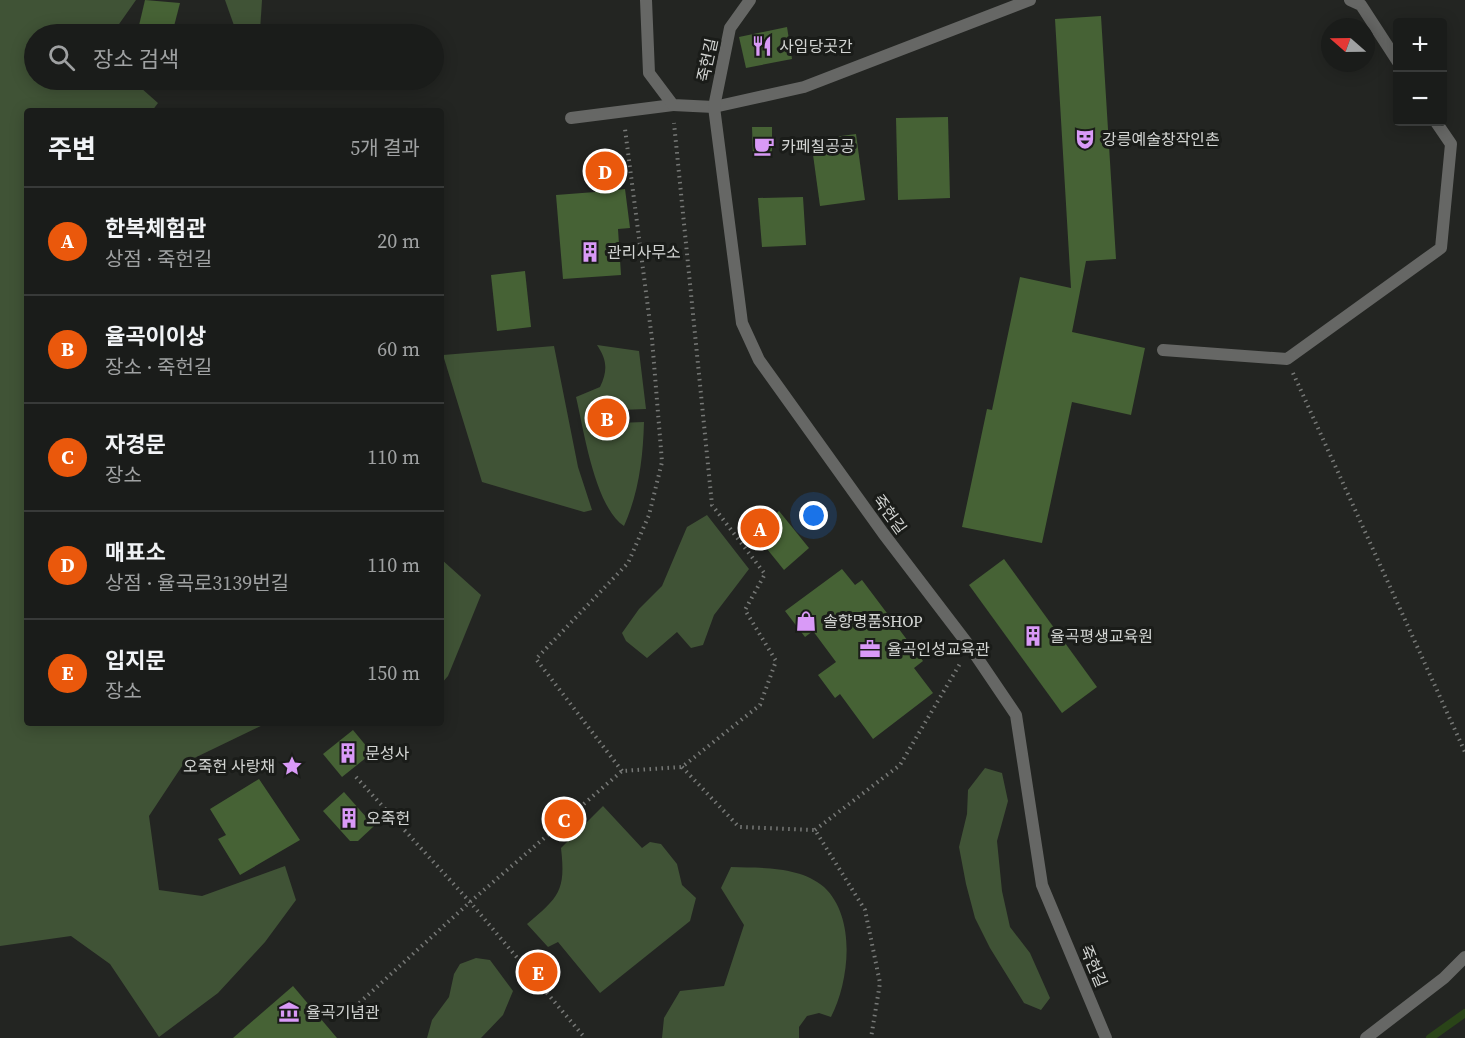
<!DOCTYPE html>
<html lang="ko">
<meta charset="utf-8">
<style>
body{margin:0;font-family:"Source Serif 4","Noto Sans KR",serif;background:#232523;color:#f1f3f6}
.controls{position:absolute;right:18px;top:18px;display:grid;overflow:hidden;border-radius:6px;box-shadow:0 3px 15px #0003}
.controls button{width:54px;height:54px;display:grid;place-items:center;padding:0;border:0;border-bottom:2px solid #383a39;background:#1a1c1a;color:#f1f3f6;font:30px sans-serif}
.compass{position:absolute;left:1321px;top:18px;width:54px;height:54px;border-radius:50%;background:#1a1c1a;box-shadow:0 3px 15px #0003;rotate:290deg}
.you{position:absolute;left:814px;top:516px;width:21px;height:21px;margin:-15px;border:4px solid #fff;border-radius:50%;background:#1a73e8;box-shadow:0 0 0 9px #1a73e833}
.badge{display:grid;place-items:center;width:39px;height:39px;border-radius:50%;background:#ea580c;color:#fff;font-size:20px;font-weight:700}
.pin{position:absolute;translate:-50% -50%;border:3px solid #fff;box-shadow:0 2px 6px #0006}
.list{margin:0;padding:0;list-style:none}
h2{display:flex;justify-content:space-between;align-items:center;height:78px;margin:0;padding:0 24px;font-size:26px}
h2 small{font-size:20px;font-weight:400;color:#9fa1a2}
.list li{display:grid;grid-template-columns:39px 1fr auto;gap:18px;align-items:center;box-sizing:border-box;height:108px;padding:0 24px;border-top:2px solid #383a39}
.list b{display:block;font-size:22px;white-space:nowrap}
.list p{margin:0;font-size:20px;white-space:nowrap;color:#9fa1a2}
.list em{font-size:20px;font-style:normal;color:#9fa1a2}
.icon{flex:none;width:33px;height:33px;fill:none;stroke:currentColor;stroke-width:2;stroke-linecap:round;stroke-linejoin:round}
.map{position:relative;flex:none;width:1465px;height:1038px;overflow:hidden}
.search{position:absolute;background:#1a1c1a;box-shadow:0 3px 15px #0003;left:24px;top:24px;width:420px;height:66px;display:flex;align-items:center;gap:15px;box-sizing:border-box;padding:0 21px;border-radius:33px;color:#9fa1a2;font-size:22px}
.panel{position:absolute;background:#1a1c1a;box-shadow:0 3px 15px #0003;left:24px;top:108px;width:420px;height:618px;border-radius:6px}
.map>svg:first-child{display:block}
</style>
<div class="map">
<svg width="1465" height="1038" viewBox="0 0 1465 1038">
<rect width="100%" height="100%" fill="#232522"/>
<!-- green -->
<g fill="#405336">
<polygon points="0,0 136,0 117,27 118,34 34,34 34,80 132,80 158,103 152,111 27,111 27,723 267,723 184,763 149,816 159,890 202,896 285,866 296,900 265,942 218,993 159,1037 110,964 71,936 0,946"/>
<polygon points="225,0 262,0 260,31 256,34 237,34"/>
<path d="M597,345L639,351L646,409L620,410L614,404L600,405L594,420L603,432L612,433L617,423L644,422C643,458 639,492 624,526C595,507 584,431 576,397L600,387C608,370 607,360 597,345Z"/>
<polygon points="554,346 578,467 592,510 584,512 482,482 443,355"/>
<polygon points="707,515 749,569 714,615 703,645 691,648 677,632 647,658 626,641 622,633 639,609 662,586 687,527"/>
<polygon points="441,559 481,595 448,676 441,684"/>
<polygon points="985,768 1002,773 1008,801 997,841 1002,891 1010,927 1030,953 1050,998 1041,1010 1024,1003 990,948 975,918 966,884 959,847 967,814 968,790"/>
<path d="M603,806L642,848L650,842L661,844L677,864L682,885L696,898L690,921L600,993L558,942L548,947L527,924C559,897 566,891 561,848Z"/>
<path d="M731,867C761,868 800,866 824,887C857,918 849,982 831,1017L819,1013L807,1016L799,1027V1038H662L664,1018L680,991L724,986L744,925L721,888Z"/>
<polygon points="476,958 490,960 513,991 503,1015 481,1038 427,1038 432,1020 449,997 454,974 460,964"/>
</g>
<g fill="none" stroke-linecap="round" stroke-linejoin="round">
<!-- stream -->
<polyline stroke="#2a4418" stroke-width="8" points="1430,1038 1465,1013"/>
</g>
<!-- building -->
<g fill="#466235">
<polygon points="145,0 180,3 172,34 137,34"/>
<polygon points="1101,16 1116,259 1086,261 1072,332 1145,348 1131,415 1072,402 1042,543 962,527 987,409 992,410 1020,277 1071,288 1055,19"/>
<polygon points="787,27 792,59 746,68 739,37"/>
<polygon points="948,117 950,198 898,200 896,118"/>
<polygon points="752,127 772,127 772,157 753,157"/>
<polygon points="856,134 865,200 820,206 811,140"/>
<polygon points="616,156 617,190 625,189 630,228 618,229 621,275 563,279 556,195 595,192 593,158"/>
<polygon points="803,197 806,245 762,247 758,198"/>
<polygon points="525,271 531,327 497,331 491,275"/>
<polygon points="779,511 809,548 784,570 754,533"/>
<polygon points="1004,559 1097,687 1062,713 969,585"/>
<polygon points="842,569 855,585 862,580 923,661 914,668 933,693 873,739 840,694 835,698 818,675 836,662 813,631 805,637 785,611"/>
<polygon points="353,730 372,753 342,777 323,754"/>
<polygon points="259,779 300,840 240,875 218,839 226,835 210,809"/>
<polygon points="344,792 374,826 358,841 350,841 323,811"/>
<polygon points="561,800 581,825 568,837 546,814"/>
<polygon points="544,954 556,970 532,990 519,974"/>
<polygon points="293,986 337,1038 233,1038"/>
</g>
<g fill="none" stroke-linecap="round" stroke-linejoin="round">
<!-- path -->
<g stroke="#777977" stroke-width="4" stroke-dasharray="1.5 4.5" stroke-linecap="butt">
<polyline points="1293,373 1465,752"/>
<polyline points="682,767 739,827 815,830 865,910 880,983 871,1038"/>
<polyline points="622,771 536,659 628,563 649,515 662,462 652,339 625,129"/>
<polyline points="356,777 470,902 585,1038"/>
<polyline points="815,830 900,765 961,662"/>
<polyline points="346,1015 470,902 622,771 682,767 760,705 776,661 745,610 765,574 712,505 674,123"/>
</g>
<!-- service -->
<g stroke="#666765" stroke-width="12">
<polyline points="1350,0 1361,5 1398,62"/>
<polyline points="714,107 804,87 1030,0"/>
<polyline points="571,118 673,105"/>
<polyline points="1163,350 1287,359 1441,248 1451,144 1436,122"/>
</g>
<!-- minor -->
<g stroke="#666765" stroke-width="12">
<polyline points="646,0 649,73 673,105 714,107"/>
<polyline points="750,0 730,28 714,107 742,323 759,360 883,533 970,647 1016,715 1042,885 1106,1038"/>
<polyline points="1366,1038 1444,978 1465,957"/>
</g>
</g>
<!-- icons -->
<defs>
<g id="restaurant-bare" transform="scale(1.62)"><path d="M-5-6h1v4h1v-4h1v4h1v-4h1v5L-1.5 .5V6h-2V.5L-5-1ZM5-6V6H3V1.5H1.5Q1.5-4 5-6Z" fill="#d99af7" stroke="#1a1c19" stroke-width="2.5" paint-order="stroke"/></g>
<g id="theatre-bare" transform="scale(1.62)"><path d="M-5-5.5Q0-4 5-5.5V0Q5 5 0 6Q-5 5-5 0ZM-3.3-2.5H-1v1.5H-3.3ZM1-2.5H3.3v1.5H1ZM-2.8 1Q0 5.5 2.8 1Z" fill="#d99af7" stroke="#1a1c19" stroke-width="2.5" paint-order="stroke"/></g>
<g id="cafe-bare" transform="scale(1.62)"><path d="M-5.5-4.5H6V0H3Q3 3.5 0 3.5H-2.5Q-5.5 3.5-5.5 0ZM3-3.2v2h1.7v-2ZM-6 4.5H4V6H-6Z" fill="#d99af7" stroke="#1a1c19" stroke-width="2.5" paint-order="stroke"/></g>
<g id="building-bare" transform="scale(1.62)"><path d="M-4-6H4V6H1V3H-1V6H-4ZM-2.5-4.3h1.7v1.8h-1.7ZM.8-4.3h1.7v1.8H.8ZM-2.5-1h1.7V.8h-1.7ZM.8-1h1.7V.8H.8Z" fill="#d99af7" stroke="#1a1c19" stroke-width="2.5" paint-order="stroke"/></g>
<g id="shop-bare" transform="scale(1.62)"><path d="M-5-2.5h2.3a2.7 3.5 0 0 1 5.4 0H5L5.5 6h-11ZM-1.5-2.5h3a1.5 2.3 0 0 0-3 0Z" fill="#d99af7" stroke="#1a1c19" stroke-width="2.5" paint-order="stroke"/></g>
<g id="office-bare" transform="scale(1.62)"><path d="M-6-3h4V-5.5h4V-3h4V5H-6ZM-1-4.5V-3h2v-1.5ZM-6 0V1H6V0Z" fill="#d99af7" stroke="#1a1c19" stroke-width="2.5" paint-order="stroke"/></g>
<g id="sight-bare" transform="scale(1.62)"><path d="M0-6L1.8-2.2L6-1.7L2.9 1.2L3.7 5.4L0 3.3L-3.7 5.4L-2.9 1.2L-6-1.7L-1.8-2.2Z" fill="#d99af7" stroke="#1a1c19" stroke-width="2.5" paint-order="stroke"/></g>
<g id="museum-bare" transform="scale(1.62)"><path d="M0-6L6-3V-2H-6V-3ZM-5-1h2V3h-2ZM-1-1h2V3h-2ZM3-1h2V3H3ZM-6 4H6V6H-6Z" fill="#d99af7" stroke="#1a1c19" stroke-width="2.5" paint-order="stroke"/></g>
</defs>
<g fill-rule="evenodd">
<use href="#restaurant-bare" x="762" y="46"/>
<use href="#theatre-bare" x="1085" y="139"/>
<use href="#cafe-bare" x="764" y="146"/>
<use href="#building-bare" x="590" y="252"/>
<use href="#shop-bare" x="806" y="621"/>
<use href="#building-bare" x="1033" y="636"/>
<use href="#office-bare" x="870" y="649"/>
<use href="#building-bare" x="348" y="753"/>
<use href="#sight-bare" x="292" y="766"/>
<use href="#building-bare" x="349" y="818"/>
<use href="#museum-bare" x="289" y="1012"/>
</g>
<g text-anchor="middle" stroke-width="6" stroke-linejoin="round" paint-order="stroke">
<!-- poi labels -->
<g font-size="16" fill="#d2d4d2" stroke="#1a1c19" text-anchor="start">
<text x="779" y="52">사임당곳간</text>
<text x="1102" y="145">강릉예술창작인촌</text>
<text x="781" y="152">카페칠공공</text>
<text x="607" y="258">관리사무소</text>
<text x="823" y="627">솔향명품SHOP</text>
<text x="1050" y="642">율곡평생교육원</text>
<text x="887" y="655">율곡인성교육관</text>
<text x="365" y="759">문성사</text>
<text x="275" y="772" text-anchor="end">오죽헌 사랑채</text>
<text x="366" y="824">오죽헌</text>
<text x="306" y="1018">율곡기념관</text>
</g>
<!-- street labels -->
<g font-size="16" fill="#d2d4d2" stroke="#1a1c19">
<text transform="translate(707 60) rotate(-78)" y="6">죽헌길</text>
<text transform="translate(890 514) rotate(54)" y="6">죽헌길</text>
<text transform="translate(1094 966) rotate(67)" y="6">죽헌길</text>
</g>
</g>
</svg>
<div class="controls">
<button>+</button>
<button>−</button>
</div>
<svg class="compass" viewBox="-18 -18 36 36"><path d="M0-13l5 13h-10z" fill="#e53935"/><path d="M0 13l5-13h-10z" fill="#9fa1a2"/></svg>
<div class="you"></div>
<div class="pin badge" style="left:760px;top:528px">A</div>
<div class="pin badge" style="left:607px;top:418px">B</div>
<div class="pin badge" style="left:564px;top:819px">C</div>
<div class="pin badge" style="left:605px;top:171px">D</div>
<div class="pin badge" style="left:538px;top:972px">E</div>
<div class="search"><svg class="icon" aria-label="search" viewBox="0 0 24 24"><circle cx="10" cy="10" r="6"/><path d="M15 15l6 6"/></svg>장소 검색</div>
<section class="panel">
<h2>주변<small>5개 결과</small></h2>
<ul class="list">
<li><span class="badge">A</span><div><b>한복체험관</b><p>상점 · 죽헌길</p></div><em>20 m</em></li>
<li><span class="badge">B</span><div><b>율곡이이상</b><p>장소 · 죽헌길</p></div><em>60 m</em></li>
<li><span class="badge">C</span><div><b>자경문</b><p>장소</p></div><em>110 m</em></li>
<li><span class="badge">D</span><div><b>매표소</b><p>상점 · 율곡로3139번길</p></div><em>110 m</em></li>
<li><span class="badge">E</span><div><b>입지문</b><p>장소</p></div><em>150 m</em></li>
</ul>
</section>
</div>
